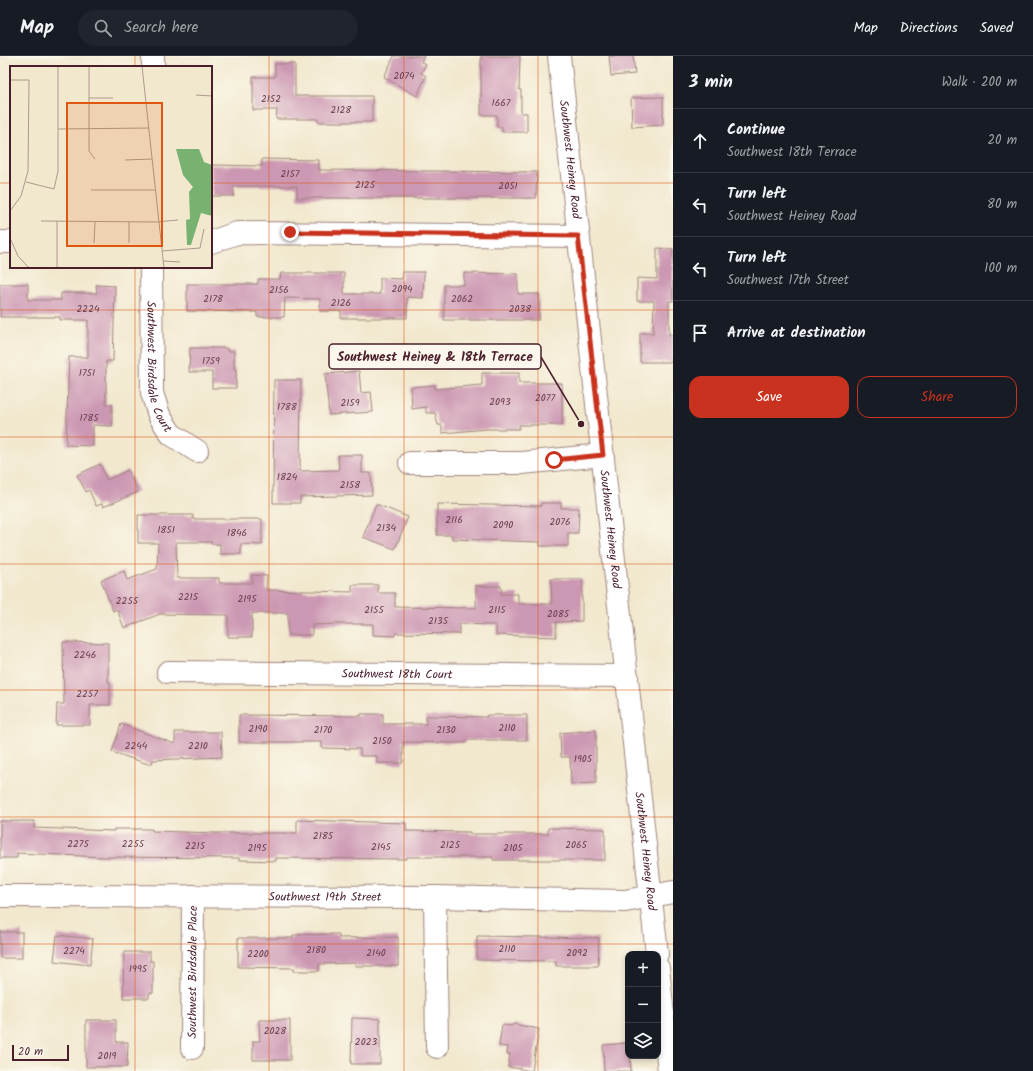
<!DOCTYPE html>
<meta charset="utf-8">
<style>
body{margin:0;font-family:Kalam,sans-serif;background:#20242c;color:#f1f3f6}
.controls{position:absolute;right:12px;bottom:12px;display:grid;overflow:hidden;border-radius:8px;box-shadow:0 2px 6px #0003}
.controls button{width:36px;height:36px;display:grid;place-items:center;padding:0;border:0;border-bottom:1px solid #363941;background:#171b24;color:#f1f3f6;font:20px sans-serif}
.scale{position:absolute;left:12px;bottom:10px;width:57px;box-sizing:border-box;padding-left:4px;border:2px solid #4a1f2b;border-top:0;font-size:11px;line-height:14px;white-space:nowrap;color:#4a1f2b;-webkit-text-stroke:3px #fbf7ec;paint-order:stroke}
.stop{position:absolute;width:12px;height:12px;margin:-9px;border:3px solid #c8321e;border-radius:50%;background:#fff}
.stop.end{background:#c8321e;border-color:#fff;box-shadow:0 1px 4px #0008}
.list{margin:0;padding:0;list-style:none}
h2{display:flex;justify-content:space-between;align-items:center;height:52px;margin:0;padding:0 16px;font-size:17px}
h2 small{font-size:13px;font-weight:400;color:#9ea1a6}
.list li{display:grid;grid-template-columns:26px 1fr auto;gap:12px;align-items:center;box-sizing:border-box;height:64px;padding:0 16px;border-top:1px solid #363941}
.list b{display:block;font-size:15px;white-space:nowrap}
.list p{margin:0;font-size:13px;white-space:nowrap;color:#9ea1a6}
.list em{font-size:13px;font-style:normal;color:#9ea1a6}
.actions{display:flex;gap:8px;padding:12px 16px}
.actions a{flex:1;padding:9px 0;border:1px solid #c8321e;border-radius:12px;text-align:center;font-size:14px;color:#c8321e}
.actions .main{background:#c8321e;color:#fff}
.icon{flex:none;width:22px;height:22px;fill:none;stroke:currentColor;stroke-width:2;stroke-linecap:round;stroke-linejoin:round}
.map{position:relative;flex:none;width:673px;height:1015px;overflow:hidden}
header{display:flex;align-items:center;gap:24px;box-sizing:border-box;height:56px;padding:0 20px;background:#171b24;border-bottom:1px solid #363941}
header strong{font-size:19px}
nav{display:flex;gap:22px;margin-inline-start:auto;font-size:14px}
.search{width:280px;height:36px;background:#20242c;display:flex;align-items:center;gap:10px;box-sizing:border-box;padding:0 14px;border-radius:22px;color:#9ea1a6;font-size:15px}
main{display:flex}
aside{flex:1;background:#171b24}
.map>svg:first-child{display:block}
</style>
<header>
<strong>Map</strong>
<div class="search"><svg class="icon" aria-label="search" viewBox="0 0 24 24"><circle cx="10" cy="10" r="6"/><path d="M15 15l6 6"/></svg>Search here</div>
<nav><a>Map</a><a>Directions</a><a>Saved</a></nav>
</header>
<main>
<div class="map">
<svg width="673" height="1015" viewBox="0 0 673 1015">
<rect width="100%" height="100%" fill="#fbf7ec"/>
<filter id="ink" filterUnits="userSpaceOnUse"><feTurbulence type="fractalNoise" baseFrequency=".025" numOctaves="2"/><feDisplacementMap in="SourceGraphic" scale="8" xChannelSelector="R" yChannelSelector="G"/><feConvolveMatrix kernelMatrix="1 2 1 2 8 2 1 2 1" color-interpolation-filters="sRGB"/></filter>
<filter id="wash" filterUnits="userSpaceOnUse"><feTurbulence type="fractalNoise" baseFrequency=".012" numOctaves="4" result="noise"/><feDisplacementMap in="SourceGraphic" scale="16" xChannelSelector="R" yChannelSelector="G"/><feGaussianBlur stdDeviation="0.9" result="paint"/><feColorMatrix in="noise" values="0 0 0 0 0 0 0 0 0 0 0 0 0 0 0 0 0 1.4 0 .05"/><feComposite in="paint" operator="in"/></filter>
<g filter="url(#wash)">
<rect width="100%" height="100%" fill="#f1e8ce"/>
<g id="blocks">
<!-- building -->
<g fill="#cc97b2">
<polygon points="394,0 424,0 421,6 426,8 421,17 426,20 417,40 384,21"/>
<polygon points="481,0 520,0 519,34 521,34 521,57 527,57 527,76 502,76 502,71 497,71 497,59 481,59"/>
<polygon points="609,0 633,0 635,18 611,20"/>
<polygon points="275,8 295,8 295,40 372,40 372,66 318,66 318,63 276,63 277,54 253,54 253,21 275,21"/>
<polygon points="663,41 663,69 632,71 631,42"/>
<polygon points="262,103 319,104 319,114 537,116 536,142 297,142 297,130 234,130 234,140 212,140 211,109 262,110"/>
<polygon points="657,192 673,193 673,245 669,245 669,279 673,279 673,306 640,306 640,277 653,277 654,245 637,245 637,222 657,223"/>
<polygon points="402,216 424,216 423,242 407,241 407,262 341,262 341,255 320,255 320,243 285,242 284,261 257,261 257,256 187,255 187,228 258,228 258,223 280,223 281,217 344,217 344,238 380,238 380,222 402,223"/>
<polygon points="464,217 518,218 518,238 539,238 539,264 444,264 444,229 464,229"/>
<polygon points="0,228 28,228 28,244 61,244 61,237 97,237 96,229 115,230 113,305 106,305 106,348 112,348 112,370 93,369 93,390 66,389 69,301 88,301 88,264 60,264 60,261 0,261"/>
<polygon points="190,292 227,292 227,295 234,295 234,313 236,313 236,332 212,332 212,316 189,316"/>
<polygon points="359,315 361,337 371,336 373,356 329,359 325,318"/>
<polygon points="482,317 519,317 519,327 562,327 562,369 519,369 519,373 487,373 442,377 442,369 438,369 435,357 426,357 426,351 412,353 411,331 435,329 435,333 482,329"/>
<polygon points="274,324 301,324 300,415 339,414 338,399 362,399 362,417 371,417 372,439 300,441 300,447 273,447"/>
<polygon points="100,408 107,424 128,414 138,436 103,451 102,448 96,450 89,434 86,436 77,419"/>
<polygon points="541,447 561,447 561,452 579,452 578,477 568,477 568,490 540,490 540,486 452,483 452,479 437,479 437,448 541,450"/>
<polygon points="376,448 408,461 395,493 363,481"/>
<polygon points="138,459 193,459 193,463 262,463 262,489 241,488 241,498 220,498 220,488 211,488 212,486 176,486 177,522 219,522 219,527 252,527 252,519 267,520 266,534 352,536 352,529 378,529 378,537 395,537 395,551 476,552 476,530 501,530 501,538 518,538 518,548 552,548 551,523 582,523 582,565 556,566 556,581 496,579 496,569 459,568 459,578 395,577 395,580 373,579 373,568 338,568 312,569 312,579 288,579 288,557 252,557 252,581 228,581 228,559 160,558 124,572 117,553 113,555 101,524 124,515 127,524 157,513 158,487 138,487"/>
<polygon points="63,586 108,587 108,626 110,626 110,649 90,649 90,669 56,669 57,648 64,648"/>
<polygon points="361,658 383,658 383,668 426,668 426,660 487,661 487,659 527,659 527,684 466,684 466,687 403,686 403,707 377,707 377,700 360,700 360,693 322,692 322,686 239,686 239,659 361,660"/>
<polygon points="121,668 175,688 175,676 221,676 222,701 153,704 151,709 112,696"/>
<polygon points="596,674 596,727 571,728 570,701 561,701 560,677"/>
<polygon points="297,764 406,767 406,775 470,776 470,778 548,778 548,772 605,773 605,804 493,804 493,801 406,801 406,803 276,802 276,805 239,804 239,802 105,801 17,797 17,802 0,802 0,765 34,765 34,772 114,775 114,773 152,773 152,775 215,777 297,777"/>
<rect x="0" y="876" width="22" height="26"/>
<polygon points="339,878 339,882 398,881 398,910 355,910 355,907 319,908 319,915 294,915 294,912 238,911 238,882 293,882 293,879"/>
<polygon points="57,879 93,883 90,909 54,905"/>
<polygon points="477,880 599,882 598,910 556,910 556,905 477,904"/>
<polygon points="124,896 150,896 150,905 153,905 153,937 149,937 149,942 123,942"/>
<polygon points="352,962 380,963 380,1008 351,1008"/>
<polygon points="86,964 116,964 116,986 128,986 127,1011 86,1011"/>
<polygon points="259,964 290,964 290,1004 253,1004 253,985 260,985"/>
<polygon points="513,968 539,973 532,1015 508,1011 510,998 507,998 508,991 499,990 502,969 512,970"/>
<polygon points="628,987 628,1000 630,1000 631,1015 604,1015 603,989"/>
</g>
</g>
</g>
<g filter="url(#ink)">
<use href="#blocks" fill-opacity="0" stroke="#9e847c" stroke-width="1"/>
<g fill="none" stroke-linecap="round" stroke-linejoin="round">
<!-- minor casing -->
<g stroke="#9e847c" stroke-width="24">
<g id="minor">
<polyline points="153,11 153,0"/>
<polyline points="0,186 11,186"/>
<polyline points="211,186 237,177 578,180"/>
<path id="s1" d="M151,211L152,337L159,359L171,378L197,395"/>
<polyline points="410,407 522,407 603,399"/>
<path id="s2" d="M168,616L627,620"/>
<path id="s3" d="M0,840L435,841L625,845L673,836"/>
<polyline points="435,841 437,991"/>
<path id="s4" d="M192,992L193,840"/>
</g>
</g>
<!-- tertiary casing -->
<g stroke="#9e847c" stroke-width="24">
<g id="tertiary">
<path id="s5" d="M559,0L657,898"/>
<polyline points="658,912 669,1015"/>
</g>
</g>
<!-- minor -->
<use href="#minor" stroke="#fff" stroke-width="22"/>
<!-- tertiary -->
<use href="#tertiary" stroke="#fff" stroke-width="22"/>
</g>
</g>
<g fill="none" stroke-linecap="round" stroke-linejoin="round" filter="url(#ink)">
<!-- route -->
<polyline stroke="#c8321e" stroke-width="5" points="290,176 578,180 603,399 554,404"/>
</g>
<!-- grid -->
<path fill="none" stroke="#e0560e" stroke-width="1" stroke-opacity="0.55" d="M135,0V11M269,0V1015M404,0V1015M538,0V1015M0,127H11M211,127H673M135,211V1015M0,254H673M0,381H673M0,508H673M0,634H673M0,761H673M0,888H673"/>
<g text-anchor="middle" stroke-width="3.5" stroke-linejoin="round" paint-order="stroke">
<!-- number labels -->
<g font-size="10" fill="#6a3d4d">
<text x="404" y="23">2074</text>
<text x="271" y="46">2152</text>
<text x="501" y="50">1667</text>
<text x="341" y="57">2128</text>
<text x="290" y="121">2157</text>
<text x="365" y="132">2125</text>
<text x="508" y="133">2051</text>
<text x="402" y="236">2094</text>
<text x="279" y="237">2156</text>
<text x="213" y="246">2178</text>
<text x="462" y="246">2062</text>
<text x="341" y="250">2126</text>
<text x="88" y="256">2224</text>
<text x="520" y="256">2038</text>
<text x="211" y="308">1759</text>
<text x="87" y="320">1751</text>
<text x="545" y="345">2077</text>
<text x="500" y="349">2093</text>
<text x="350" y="350">2159</text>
<text x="287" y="354">1788</text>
<text x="89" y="365">1785</text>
<text x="287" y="424">1824</text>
<text x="350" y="432">2158</text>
<text x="454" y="467">2116</text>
<text x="560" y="469">2076</text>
<text x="503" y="472">2090</text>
<text x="386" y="475">2134</text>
<text x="166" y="477">1851</text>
<text x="237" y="480">1846</text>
<text x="188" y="544">2215</text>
<text x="247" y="546">2195</text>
<text x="127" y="548">2255</text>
<text x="374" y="557">2155</text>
<text x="497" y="557">2115</text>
<text x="558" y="561">2085</text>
<text x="438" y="568">2135</text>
<text x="85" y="602">2246</text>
<text x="87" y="641">2257</text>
<text x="507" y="675">2110</text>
<text x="258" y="676">2190</text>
<text x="323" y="677">2170</text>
<text x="446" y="677">2130</text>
<text x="382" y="688">2150</text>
<text x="136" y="693">2244</text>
<text x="198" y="693">2210</text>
<text x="583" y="706">1905</text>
<text x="323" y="783">2185</text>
<text x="78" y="791">2275</text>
<text x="133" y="791">2255</text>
<text x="450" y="792">2125</text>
<text x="576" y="792">2065</text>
<text x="195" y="793">2215</text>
<text x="381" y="794">2145</text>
<text x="257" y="795">2195</text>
<text x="513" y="795">2105</text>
<text x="507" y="896">2110</text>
<text x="316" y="897">2180</text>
<text x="74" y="898">2274</text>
<text x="376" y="900">2140</text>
<text x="577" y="900">2092</text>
<text x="258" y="901">2200</text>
<text x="138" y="916">1995</text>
<text x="275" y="978">2028</text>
<text x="366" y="989">2023</text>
<text x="107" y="1003">2019</text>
</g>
<!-- street labels -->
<g font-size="12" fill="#4a1f2b" stroke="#fbf7ec">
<text dy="4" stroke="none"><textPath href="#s5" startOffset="104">Southwest Heiney Road</textPath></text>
<text dy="4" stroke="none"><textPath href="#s1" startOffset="101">Southwest Birdsdale Court</textPath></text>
<text dy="4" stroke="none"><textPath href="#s5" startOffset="476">Southwest Heiney Road</textPath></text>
<text dy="4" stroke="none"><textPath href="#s2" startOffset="229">Southwest 18th Court</textPath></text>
<text dy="4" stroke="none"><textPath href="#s5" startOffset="800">Southwest Heiney Road</textPath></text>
<text dy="4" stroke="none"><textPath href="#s3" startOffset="325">Southwest 19th Street</textPath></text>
<text dy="4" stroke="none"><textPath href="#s4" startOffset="76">Southwest Birdsdale Place</textPath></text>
</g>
</g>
<!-- overview -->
<g transform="translate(10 10)">
<rect width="202" height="202" fill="#f1e8ce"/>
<path d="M166,83H189L194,96L202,99V150L191,147L181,179H177L176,154L180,153L179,126L183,121L173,109Z" fill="#78b271"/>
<path fill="none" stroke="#ae988d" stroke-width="1" d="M79,0V85L85,93M132,0L154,202M0,14H19L18,105L11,130L0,145M186,29L202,30M79,32H103M48,63L139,62M115,94L142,93M16,116L44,123L48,105V0M81,124H146M31,155L146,156L168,154M119,156V177M0,172L8,190L19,202M84,177L85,156M152,185L190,182L194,163M153,195L170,196M47,202V155"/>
<path fill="#e0560e" fill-opacity="0.15" stroke="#e0560e" stroke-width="2" d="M57,37H152V180H57Z"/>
<rect width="202" height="202" fill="none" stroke="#4a1f2b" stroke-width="2"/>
</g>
<!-- callouts -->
<path fill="none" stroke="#4a1f2b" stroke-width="1.5" d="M581 368L541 301"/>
<circle fill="#4a1f2b" stroke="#fbf7ec" stroke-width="1.5" cx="581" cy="368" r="4"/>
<rect fill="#fbf7ec" stroke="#4a1f2b" stroke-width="1.5" x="329" y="288" width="212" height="25" rx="4"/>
<g font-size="13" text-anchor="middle" font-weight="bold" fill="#4a1f2b">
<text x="435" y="305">Southwest Heiney &amp; 18th Terrace</text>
</g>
</svg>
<div class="controls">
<button>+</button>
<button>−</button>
<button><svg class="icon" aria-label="layers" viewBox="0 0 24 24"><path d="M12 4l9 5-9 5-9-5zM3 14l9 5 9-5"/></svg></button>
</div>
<div class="scale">20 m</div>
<div class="stop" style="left:554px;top:404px"></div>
<div class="stop end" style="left:290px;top:176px"></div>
</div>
<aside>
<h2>3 min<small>Walk · 200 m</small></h2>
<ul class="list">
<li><svg class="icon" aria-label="ahead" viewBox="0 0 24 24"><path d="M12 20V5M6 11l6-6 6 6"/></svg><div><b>Continue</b><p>Southwest 18th Terrace</p></div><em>20 m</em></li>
<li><svg class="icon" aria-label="left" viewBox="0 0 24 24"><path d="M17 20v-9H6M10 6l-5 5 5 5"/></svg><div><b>Turn left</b><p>Southwest Heiney Road</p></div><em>80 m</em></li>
<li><svg class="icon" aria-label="left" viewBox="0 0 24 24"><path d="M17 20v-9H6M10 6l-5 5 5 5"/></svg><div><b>Turn left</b><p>Southwest 17th Street</p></div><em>100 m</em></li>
<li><svg class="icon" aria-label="arrive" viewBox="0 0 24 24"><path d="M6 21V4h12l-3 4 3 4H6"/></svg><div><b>Arrive at destination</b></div></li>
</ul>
<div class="actions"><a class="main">Save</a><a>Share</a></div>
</aside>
</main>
